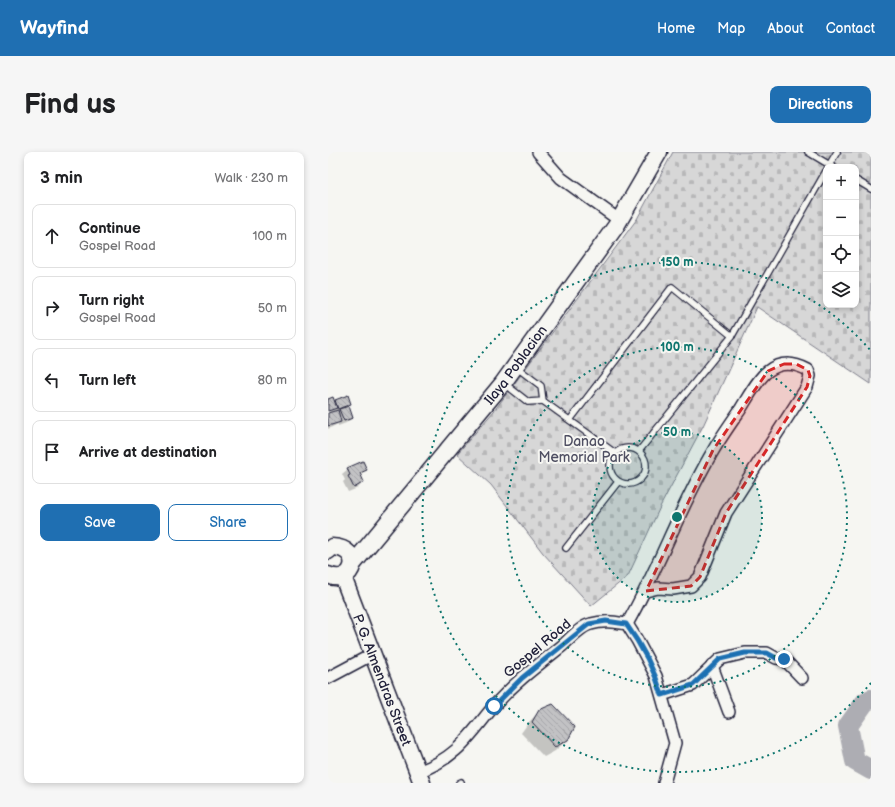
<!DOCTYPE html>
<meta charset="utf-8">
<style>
body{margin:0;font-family:"Balsamiq Sans",sans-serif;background:#f6f6f6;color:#202124}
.controls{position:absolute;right:12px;top:12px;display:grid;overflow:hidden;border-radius:8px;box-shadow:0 2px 6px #0003}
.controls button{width:36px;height:36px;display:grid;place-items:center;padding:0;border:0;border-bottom:1px solid #e0e0e0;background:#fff;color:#202124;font:20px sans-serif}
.stop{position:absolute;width:12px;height:12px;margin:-9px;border:3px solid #1f6fb2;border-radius:50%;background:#fff}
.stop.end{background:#1f6fb2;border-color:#fff;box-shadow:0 1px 4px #0008}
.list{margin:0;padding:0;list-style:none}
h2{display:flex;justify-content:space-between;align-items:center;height:52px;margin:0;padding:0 16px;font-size:17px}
h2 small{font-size:13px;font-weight:400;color:#757577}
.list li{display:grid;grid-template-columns:26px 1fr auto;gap:12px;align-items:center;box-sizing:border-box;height:64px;margin:0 8px 8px;padding:0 8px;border:1px solid #e0e0e0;border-radius:8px}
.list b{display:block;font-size:15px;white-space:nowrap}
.list p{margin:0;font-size:13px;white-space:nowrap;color:#757577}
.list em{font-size:13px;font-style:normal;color:#757577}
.actions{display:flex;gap:8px;padding:12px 16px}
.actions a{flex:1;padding:9px 0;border:1px solid #1f6fb2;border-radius:8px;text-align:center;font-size:14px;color:#1f6fb2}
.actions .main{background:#1f6fb2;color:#fff}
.icon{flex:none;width:22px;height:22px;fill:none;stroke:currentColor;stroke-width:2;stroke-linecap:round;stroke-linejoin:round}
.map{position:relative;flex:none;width:543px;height:631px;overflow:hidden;border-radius:8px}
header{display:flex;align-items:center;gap:24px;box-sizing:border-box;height:56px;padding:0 20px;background:#1f6fb2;color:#fff}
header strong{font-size:19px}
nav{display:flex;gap:22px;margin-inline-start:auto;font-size:14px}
.intro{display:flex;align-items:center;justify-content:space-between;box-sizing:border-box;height:96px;padding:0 24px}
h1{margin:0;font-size:28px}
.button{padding:10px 18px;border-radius:8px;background:#1f6fb2;color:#fff;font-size:14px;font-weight:700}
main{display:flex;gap:24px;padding:0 24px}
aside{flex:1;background:#fff;border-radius:8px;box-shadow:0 2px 6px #0003}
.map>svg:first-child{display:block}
</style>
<header>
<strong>Wayfind</strong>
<nav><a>Home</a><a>Map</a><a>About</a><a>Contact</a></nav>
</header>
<div class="intro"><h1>Find us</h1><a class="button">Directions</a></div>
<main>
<aside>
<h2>3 min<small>Walk · 230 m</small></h2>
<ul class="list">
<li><svg class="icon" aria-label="ahead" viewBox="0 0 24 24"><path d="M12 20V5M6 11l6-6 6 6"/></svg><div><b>Continue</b><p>Gospel Road</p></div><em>100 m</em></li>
<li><svg class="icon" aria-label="right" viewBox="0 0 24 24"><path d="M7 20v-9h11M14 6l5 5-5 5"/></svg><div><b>Turn right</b><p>Gospel Road</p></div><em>50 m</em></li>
<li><svg class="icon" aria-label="left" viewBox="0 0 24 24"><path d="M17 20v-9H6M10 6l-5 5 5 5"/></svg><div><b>Turn left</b></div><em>80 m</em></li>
<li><svg class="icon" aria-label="arrive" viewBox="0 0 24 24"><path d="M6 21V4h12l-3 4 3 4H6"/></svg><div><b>Arrive at destination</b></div></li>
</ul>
<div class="actions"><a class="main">Save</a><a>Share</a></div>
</aside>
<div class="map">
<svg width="543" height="631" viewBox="0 0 543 631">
<defs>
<pattern id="cemetery-stones" width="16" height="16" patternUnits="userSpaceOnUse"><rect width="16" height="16" fill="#d7d7d7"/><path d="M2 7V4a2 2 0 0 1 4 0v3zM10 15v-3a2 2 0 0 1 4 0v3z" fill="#b8b8b9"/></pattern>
<pattern id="building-back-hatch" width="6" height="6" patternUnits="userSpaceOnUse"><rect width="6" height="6" fill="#c2c2c4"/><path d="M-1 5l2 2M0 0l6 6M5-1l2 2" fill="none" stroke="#a6a6a9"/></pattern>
</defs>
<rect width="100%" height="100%" fill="#f6f6f2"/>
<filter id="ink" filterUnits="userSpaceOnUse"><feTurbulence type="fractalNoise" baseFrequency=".025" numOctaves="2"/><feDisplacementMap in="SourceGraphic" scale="8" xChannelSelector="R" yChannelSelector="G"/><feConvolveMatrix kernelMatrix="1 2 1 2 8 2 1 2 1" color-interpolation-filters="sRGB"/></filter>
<g filter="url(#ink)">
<!-- cemetery -->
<path fill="url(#cemetery-stones)" stroke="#7c7c89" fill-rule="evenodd" d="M345,0H543V232L429,155L375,274L333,353L300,424L263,454L215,401L163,333L129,302L166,259L309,67ZM498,15H528V153H498Z"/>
<!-- shadow -->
<g fill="#0003">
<polygon points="19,244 22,252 20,254 24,266 18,271 10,274 10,272 0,277 0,265 2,264 0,248 6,249"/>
<polygon points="20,317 38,318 32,323 35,330 30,336 20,340 15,330 17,328 14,322"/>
<polygon points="212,559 239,588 227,599 216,605 193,581 201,570"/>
</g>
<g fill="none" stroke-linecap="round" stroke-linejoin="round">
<!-- river -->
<polyline stroke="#adadb3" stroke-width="20" points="543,547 537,550 520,574 527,609 543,618"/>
</g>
<!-- building -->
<g fill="url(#building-back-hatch)" stroke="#22223b">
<polygon points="20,243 23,252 10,257 7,248"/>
<polygon points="5,245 9,256 0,259 0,247"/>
<polygon points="21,254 25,266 16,269 11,257"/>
<polygon points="10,258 13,270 0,274 0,261"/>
<polygon points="35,309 39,318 32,321 36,330 26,336 20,324 22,323 19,316"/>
<polygon points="225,552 247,575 240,588 227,595 204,570 211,558"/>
</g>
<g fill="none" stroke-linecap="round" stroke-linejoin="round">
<!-- lane casing -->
<g stroke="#22223b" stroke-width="8">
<g id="lane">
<polyline points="480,0 505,15"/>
<polyline points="500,15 509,0"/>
<polyline points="528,28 543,37"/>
<polyline points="177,232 200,250 215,249 213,234 188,215"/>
<polyline points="215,249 287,301"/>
<polyline points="242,268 344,135 404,184"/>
<circle cx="300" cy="314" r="18"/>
<polyline points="311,299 404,184 498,19"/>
<polyline points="238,396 290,330"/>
<polyline points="131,631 133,630"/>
</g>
</g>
<!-- street casing -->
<g stroke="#22223b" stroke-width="14">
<g id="street">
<polyline points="210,0 233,26 291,68"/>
<path d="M299,472C331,416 352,354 385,299C393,285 403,271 412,258C419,247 430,226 440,219C453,209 467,211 480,218L482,224L479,235L398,361L372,425L363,434L345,437L330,436L318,439"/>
<polyline points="384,514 401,560"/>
<polyline points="0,526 45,502"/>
<polyline points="334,543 365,533 392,507 417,501 439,501 448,506 456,507 474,526"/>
<path d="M90,620C130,605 140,585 166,554C186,531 210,513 234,494C242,487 253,474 263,472C276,468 286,470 299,472L309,488L328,524L347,591L336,631"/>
</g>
</g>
<!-- secondary casing -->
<g stroke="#22223b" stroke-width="19">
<g id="secondary">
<path d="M0,399L4,395C37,396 26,435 0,423"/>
<path id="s1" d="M25,412L175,231L288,74L331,0"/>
<path id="s2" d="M15,425L94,631"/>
</g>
</g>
<!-- lane -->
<use href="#lane" stroke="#f6f6f2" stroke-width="5.5"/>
<!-- street -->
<use href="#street" stroke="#f6f6f2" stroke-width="11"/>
<!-- secondary -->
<use href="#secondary" stroke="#f6f6f2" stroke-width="16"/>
</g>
</g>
<g fill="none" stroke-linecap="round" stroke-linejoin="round" filter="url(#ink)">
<!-- route -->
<path stroke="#1f6fb2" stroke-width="5" d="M166,554L194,526L261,472L278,469L298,472C314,494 326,517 334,543L365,533L392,507L417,501H439L448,506L456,507"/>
</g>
<!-- marked area -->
<path fill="#d62828" fill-opacity="0.2" stroke="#d62828" stroke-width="3" stroke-dasharray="8 5" stroke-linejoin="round" d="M456,212H468L480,218L482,224L479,235L398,361L372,425L363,434L318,439L385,298L440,219Z"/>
<!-- distance rings -->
<circle cx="349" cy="365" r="85" fill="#0f766e" fill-opacity=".12"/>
<g fill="none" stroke="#0f766e" stroke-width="2" stroke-dasharray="2 4">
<circle cx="349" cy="365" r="85"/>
<circle cx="349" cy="365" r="170"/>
<path d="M543 531A255 255 0 1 1 543 199"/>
</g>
<g text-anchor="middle" stroke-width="4" stroke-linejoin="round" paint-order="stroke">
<!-- street labels -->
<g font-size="14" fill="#22223b" stroke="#f6f6f2">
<text dy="5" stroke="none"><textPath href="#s1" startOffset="257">Ilaya Poblacion</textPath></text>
<text transform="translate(209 496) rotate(-40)" y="5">Gospel Road</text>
<text dy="5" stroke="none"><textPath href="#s2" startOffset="110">P. G. Almendras Street</textPath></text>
</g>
<!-- park labels -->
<g font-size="14" fill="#4f4f62" stroke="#f6f6f2">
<text x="256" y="294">Danao<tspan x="256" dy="16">Memorial Park</tspan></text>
</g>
</g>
<circle cx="349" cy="365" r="6" fill="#0f766e" stroke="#f6f6f2" stroke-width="2"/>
<g font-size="12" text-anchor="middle" font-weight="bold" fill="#0f766e" stroke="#f6f6f2" stroke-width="4" stroke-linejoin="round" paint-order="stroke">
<text x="349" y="114">150 m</text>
<text x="349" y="199">100 m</text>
<text x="349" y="284">50 m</text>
</g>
</svg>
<div class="controls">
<button>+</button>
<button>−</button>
<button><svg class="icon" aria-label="locate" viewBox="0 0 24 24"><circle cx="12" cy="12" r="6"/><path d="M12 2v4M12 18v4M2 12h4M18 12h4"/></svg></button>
<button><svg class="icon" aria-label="layers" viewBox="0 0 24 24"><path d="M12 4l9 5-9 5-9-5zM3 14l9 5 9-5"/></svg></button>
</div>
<div class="stop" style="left:166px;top:554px"></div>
<div class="stop end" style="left:456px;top:507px"></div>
</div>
</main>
